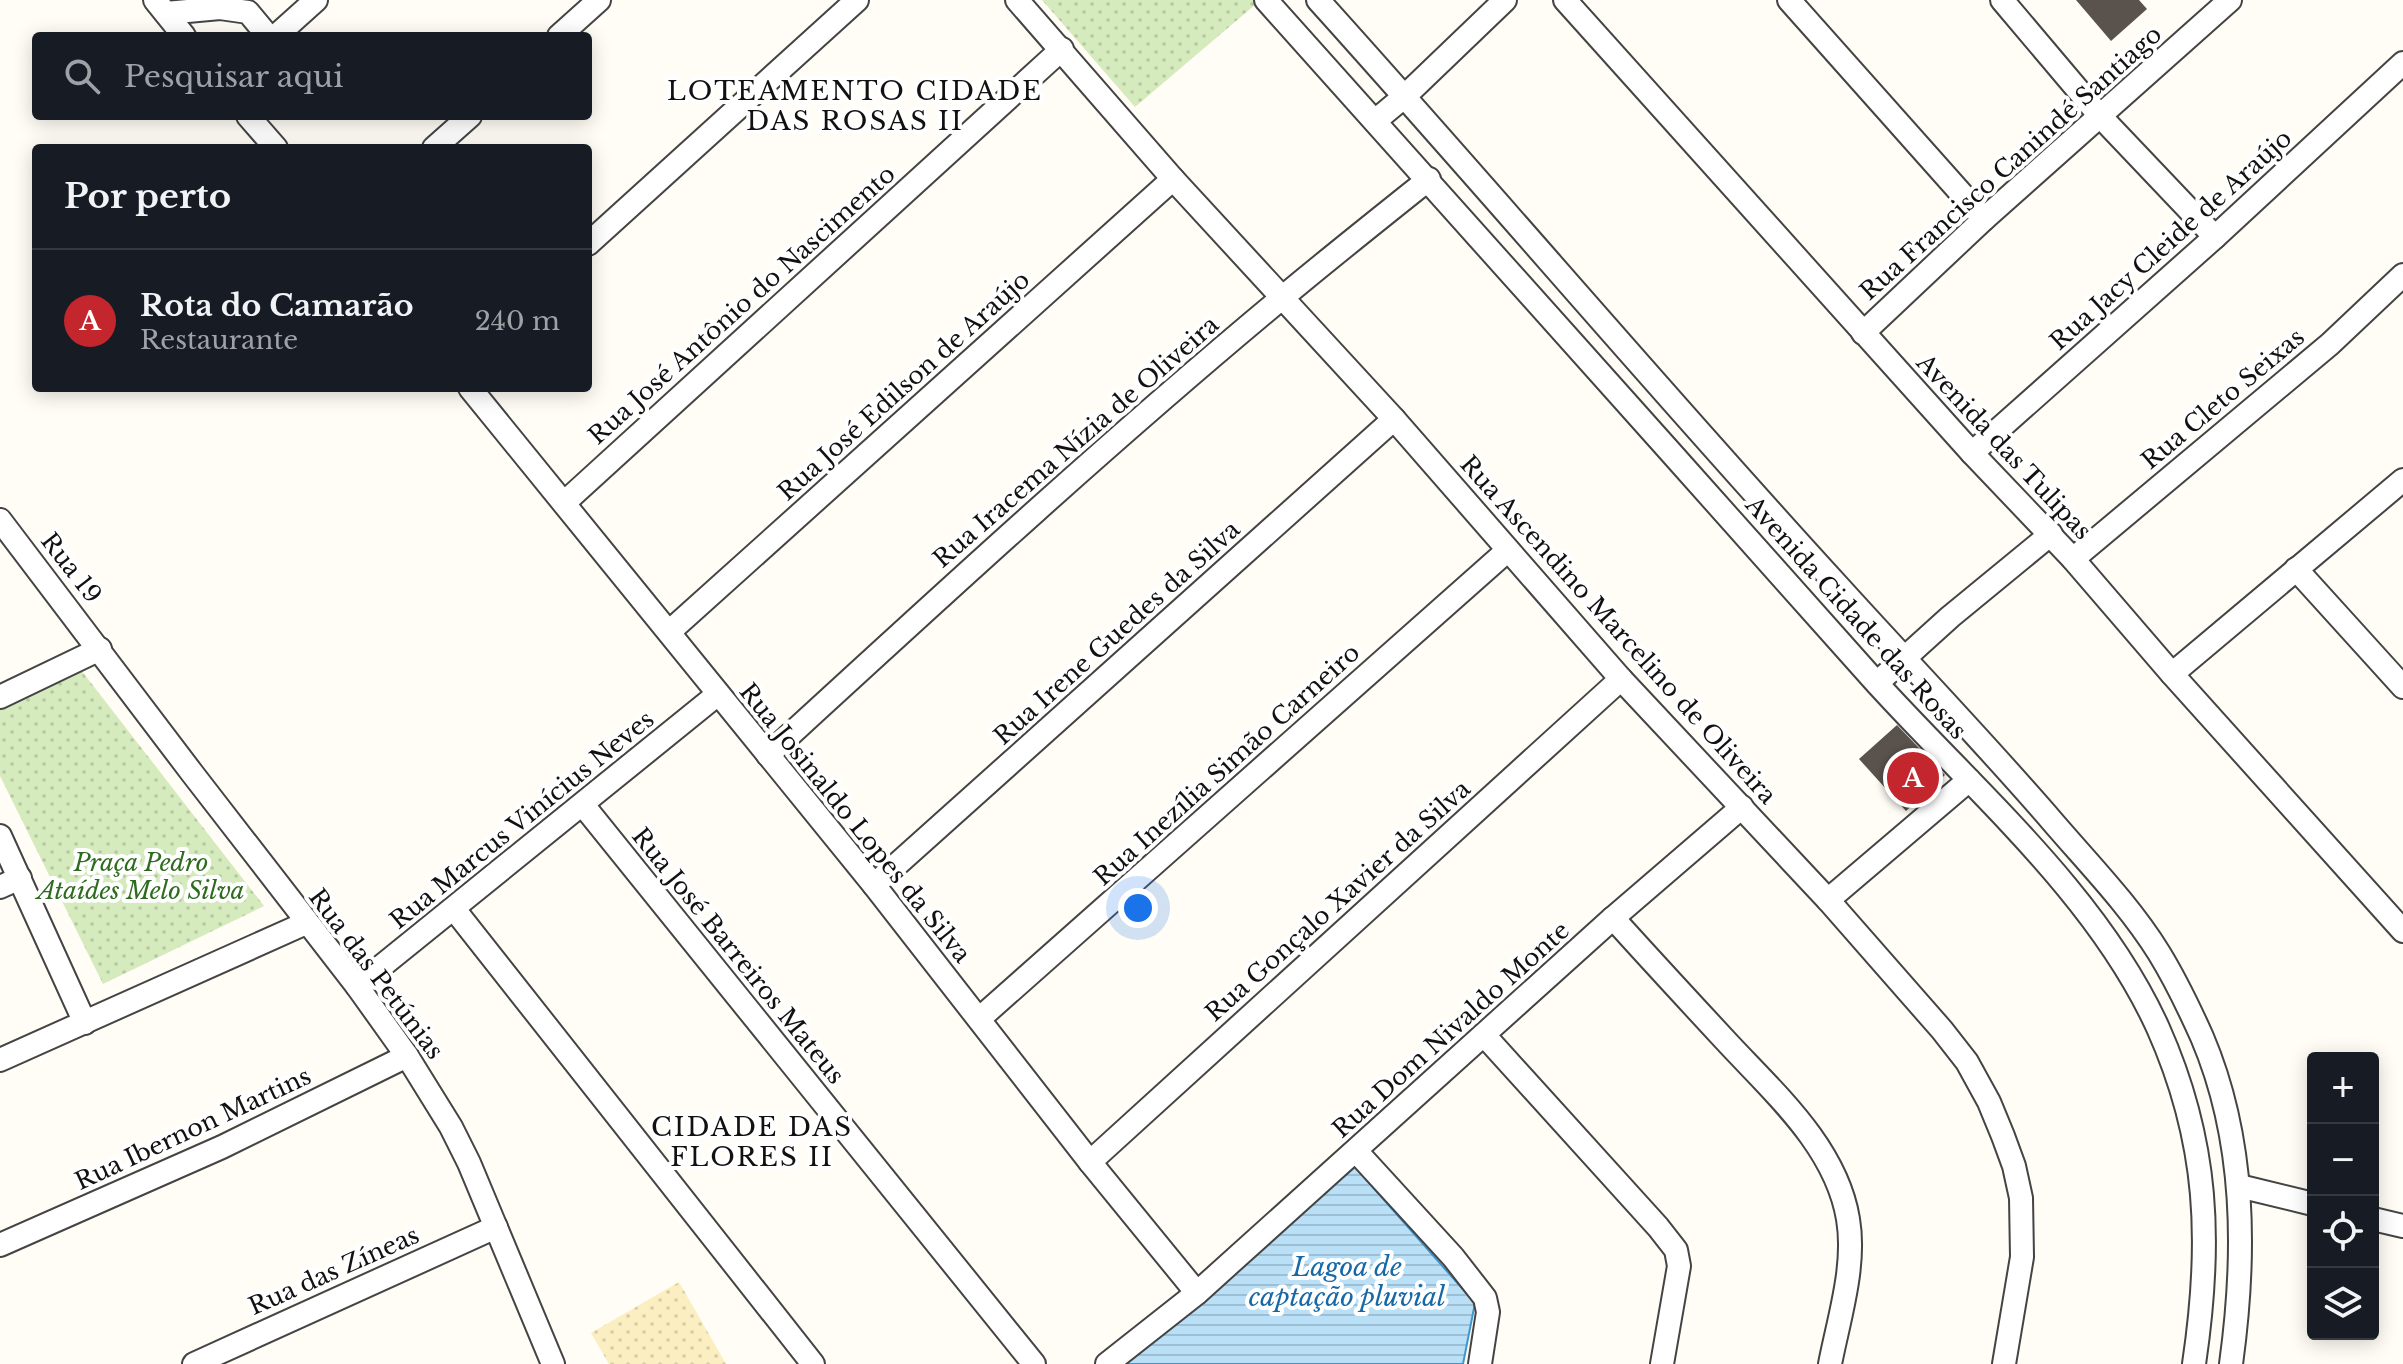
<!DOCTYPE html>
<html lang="pt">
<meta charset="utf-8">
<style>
body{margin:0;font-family:"Libre Baskerville",serif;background:#242831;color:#f1f3f6}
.controls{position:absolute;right:24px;bottom:24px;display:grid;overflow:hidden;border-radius:8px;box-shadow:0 4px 20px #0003}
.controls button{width:72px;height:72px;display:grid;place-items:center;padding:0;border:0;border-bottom:2px solid #363941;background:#171b24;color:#f1f3f6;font:40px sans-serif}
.you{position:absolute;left:1138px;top:908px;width:28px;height:28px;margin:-20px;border:6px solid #fff;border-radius:50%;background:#1a73e8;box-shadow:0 0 0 12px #1a73e833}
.badge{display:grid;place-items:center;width:52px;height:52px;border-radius:50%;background:#c4262e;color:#fff;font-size:26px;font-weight:700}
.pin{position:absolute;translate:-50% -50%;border:4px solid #fff;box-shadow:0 2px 8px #0006}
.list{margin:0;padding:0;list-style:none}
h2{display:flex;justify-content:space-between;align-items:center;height:104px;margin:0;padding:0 32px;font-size:34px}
h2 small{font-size:26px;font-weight:400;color:#9ea1a6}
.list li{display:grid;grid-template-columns:52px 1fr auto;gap:24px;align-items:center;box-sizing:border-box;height:144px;padding:0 32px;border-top:2px solid #363941}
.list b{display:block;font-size:30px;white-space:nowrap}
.list p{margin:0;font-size:26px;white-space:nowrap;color:#9ea1a6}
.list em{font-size:26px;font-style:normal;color:#9ea1a6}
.icon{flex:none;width:44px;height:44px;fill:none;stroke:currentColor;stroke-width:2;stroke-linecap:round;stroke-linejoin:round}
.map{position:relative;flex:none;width:2403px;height:1364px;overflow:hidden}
.search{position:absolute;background:#171b24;box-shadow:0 4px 20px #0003;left:32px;top:32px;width:560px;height:88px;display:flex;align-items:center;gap:20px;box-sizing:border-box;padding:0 28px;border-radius:8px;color:#9ea1a6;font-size:30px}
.panel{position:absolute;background:#171b24;box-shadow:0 4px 20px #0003;left:32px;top:144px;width:560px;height:248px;border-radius:8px}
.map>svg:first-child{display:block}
</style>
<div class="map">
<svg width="2403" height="1364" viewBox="0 0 2403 1364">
<defs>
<pattern id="grass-dots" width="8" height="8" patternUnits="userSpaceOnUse" patternTransform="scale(2)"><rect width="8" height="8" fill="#d5ebbd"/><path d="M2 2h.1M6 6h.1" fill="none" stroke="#b6c8a1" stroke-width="1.8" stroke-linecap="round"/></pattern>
<pattern id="sand-dots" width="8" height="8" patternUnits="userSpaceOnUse" patternTransform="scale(2)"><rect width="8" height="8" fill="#fbeec1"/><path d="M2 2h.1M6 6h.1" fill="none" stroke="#d6cba5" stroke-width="1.8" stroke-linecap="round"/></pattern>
<pattern id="water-rules" width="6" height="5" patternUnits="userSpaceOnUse" patternTransform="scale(2)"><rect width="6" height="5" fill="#b9e0f7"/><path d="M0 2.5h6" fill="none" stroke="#9ebfd3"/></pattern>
</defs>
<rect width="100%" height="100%" fill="#fffdf5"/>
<!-- grass -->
<g fill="url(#grass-dots)">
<polygon points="1042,0 1253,0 1256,4 1135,107"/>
<polygon points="81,670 264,906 103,984 0,776 0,706"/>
</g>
<!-- sand -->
<polygon fill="url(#sand-dots)" points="679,1282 726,1364 609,1364 591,1333"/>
<!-- water -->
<polygon fill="url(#water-rules)" stroke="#3f96cf" stroke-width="2" points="1355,1167 1475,1303 1463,1364 1119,1364"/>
<!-- building -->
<g fill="#5a524d">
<polygon points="2076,0 2139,0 2147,9 2111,41"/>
<polygon points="1897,725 1945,775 1906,811 1859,759"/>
</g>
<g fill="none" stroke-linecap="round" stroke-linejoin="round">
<!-- minor casing -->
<g stroke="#444" stroke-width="26">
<g id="minor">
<polyline points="155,0 184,36"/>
<polyline points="1017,0 1173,179 1394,419 1621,679 1828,900 1942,1030 1967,1062 1989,1102 2003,1136 2014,1166 2021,1198 2022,1257 2004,1364"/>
<path d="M1266,0C1469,225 1670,452 1872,678C1970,787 2097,893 2158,1028C2209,1142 2212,1243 2194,1364"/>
<path d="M1318,0C1493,194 1662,394 1839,587C1908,663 1979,737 2046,814C2084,859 2128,903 2159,953C2175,979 2189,1008 2202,1037C2246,1140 2246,1255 2231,1364"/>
<polyline points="1565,0 1972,453 2073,559 2172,674 2403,931"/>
<polyline points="1789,0 1984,219"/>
<polyline points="2002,0 2100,116 2215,237"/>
<polyline points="166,13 220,8 248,12 268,36"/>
<polyline points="276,36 316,0"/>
<polyline points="559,36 599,0"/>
<polyline points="248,116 276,148"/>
<polyline points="1375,121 1405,96 1505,0"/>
<polyline points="434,148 470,116"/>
<polyline points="588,244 857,0"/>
<polyline points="1863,333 1984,219 2230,0"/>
<polyline points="470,388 874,885 1090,1162 1197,1293"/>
<polyline points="1972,453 2215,237 2403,63"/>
<polyline points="564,503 1062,49"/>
<polyline points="0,520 192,773 357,986 407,1056 451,1127 469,1163 553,1364"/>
<polyline points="2073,559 2330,344 2403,275"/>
<polyline points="2296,569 2403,687"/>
<polyline points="669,632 1173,179"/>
<polyline points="2172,674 2403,480"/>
<polyline points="1877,683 1950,617 2051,534"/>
<polyline points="0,697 100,649"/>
<path d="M768,755C937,600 1106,444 1283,297C1331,257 1380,218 1429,179"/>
<polyline points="583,805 1034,1364"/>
<polyline points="0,836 85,1023"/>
<polyline points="874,885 1394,419"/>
<polyline points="0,887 20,878"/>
<polyline points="1828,900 1969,780"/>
<polyline points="454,909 813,1364"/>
<path d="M1613,918C1650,959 1687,999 1725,1040C1772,1091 1836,1146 1848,1219C1856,1266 1839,1318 1830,1364"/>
<polyline points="357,986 718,694"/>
<polyline points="979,1019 1508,550"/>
<polyline points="1484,1035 1658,1227 1676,1250 1679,1266 1662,1364"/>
<polyline points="0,1060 306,923"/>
<polyline points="1356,1151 1453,1257 1485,1298 1488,1312 1480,1364"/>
<polyline points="1090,1162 1621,679"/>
<polyline points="2239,1186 2313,1204"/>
<polyline points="2373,1219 2403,1226"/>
<polyline points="0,1245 222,1147 407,1056"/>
<polyline points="194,1364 496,1227"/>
<polyline points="1107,1364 1197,1293 1613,918 1742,807"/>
</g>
</g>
<!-- minor -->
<use href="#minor" stroke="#fff" stroke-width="22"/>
</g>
<g text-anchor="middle" stroke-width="8" stroke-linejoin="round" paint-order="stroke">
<!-- street labels -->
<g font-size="24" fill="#111" stroke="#fff">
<text transform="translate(2011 163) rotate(-42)" y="8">Rua Francisco Canindé Santiago</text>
<text transform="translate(2171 240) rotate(-42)" y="8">Rua Jacy Cleide de Araújo</text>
<text transform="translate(742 305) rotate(-42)" y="8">Rua José Antônio do Nascimento</text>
<text transform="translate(904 386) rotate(-42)" y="8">Rua José Edilson de Araújo</text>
<text transform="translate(2223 399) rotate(-40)" y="8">Rua Cleto Seixas</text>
<text transform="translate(1076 442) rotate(-41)" y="8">Rua Iracema Nízia de Oliveira</text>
<text transform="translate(2004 447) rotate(47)" y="8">Avenida das Tulipas</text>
<text transform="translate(71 568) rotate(52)" y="8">Rua 19</text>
<text transform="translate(1856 618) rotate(48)" y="8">Avenida Cidade das Rosas</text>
<text transform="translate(1618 630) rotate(48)" y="8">Rua Ascendino Marcelino de Oliveira</text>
<text transform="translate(1117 633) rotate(-42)" y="8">Rua Irene Guedes da Silva</text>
<text transform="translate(1227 765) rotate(-42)" y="8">Rua Inezília Simão Carneiro</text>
<text transform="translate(522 820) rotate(-39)" y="8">Rua Marcus Vinícius Neves</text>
<text transform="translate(855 823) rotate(51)" y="8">Rua Josinaldo Lopes da Silva</text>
<text transform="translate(1338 901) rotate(-42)" y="8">Rua Gonçalo Xavier da Silva</text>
<text transform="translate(738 956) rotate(51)" y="8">Rua José Barreiros Mateus</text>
<text transform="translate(376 974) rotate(53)" y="8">Rua das Petúnias</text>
<text transform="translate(1451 1030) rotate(-42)" y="8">Rua Dom Nivaldo Monte</text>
<text transform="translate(193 1129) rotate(-25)" y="8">Rua Ibernon Martins</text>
<text transform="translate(334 1271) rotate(-24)" y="8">Rua das Zíneas</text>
</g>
<!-- park labels -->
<g font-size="24" font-style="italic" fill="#2f6b1f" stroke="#fff">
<text x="141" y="871">Praça Pedro<tspan x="141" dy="28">Ataídes Melo Silva</tspan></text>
</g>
<!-- neighbourhood labels -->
<g font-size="26" letter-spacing="2" fill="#111" stroke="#fff">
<text x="855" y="100">LOTEAMENTO CIDADE<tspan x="855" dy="30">DAS ROSAS II</tspan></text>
<text x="752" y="1136">CIDADE DAS<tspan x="752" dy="30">FLORES II</tspan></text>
</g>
<!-- water labels -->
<g font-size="26" font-style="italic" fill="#1768a6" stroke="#fff">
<text x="1347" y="1276">Lagoa de<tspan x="1347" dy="30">captação pluvial</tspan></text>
</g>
</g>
</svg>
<div class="controls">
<button>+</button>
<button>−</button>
<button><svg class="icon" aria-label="locate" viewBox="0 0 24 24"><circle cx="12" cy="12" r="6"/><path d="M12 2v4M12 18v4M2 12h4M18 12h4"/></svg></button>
<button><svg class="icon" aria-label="layers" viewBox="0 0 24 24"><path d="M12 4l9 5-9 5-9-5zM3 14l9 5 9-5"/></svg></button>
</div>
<div class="you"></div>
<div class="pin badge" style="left:1913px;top:778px">A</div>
<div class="search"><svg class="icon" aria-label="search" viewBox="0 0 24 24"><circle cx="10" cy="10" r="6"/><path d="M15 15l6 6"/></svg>Pesquisar aqui</div>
<section class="panel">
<h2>Por perto<small></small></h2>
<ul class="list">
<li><span class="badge">A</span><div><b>Rota do Camarão</b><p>Restaurante</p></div><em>240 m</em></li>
</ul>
</section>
</div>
